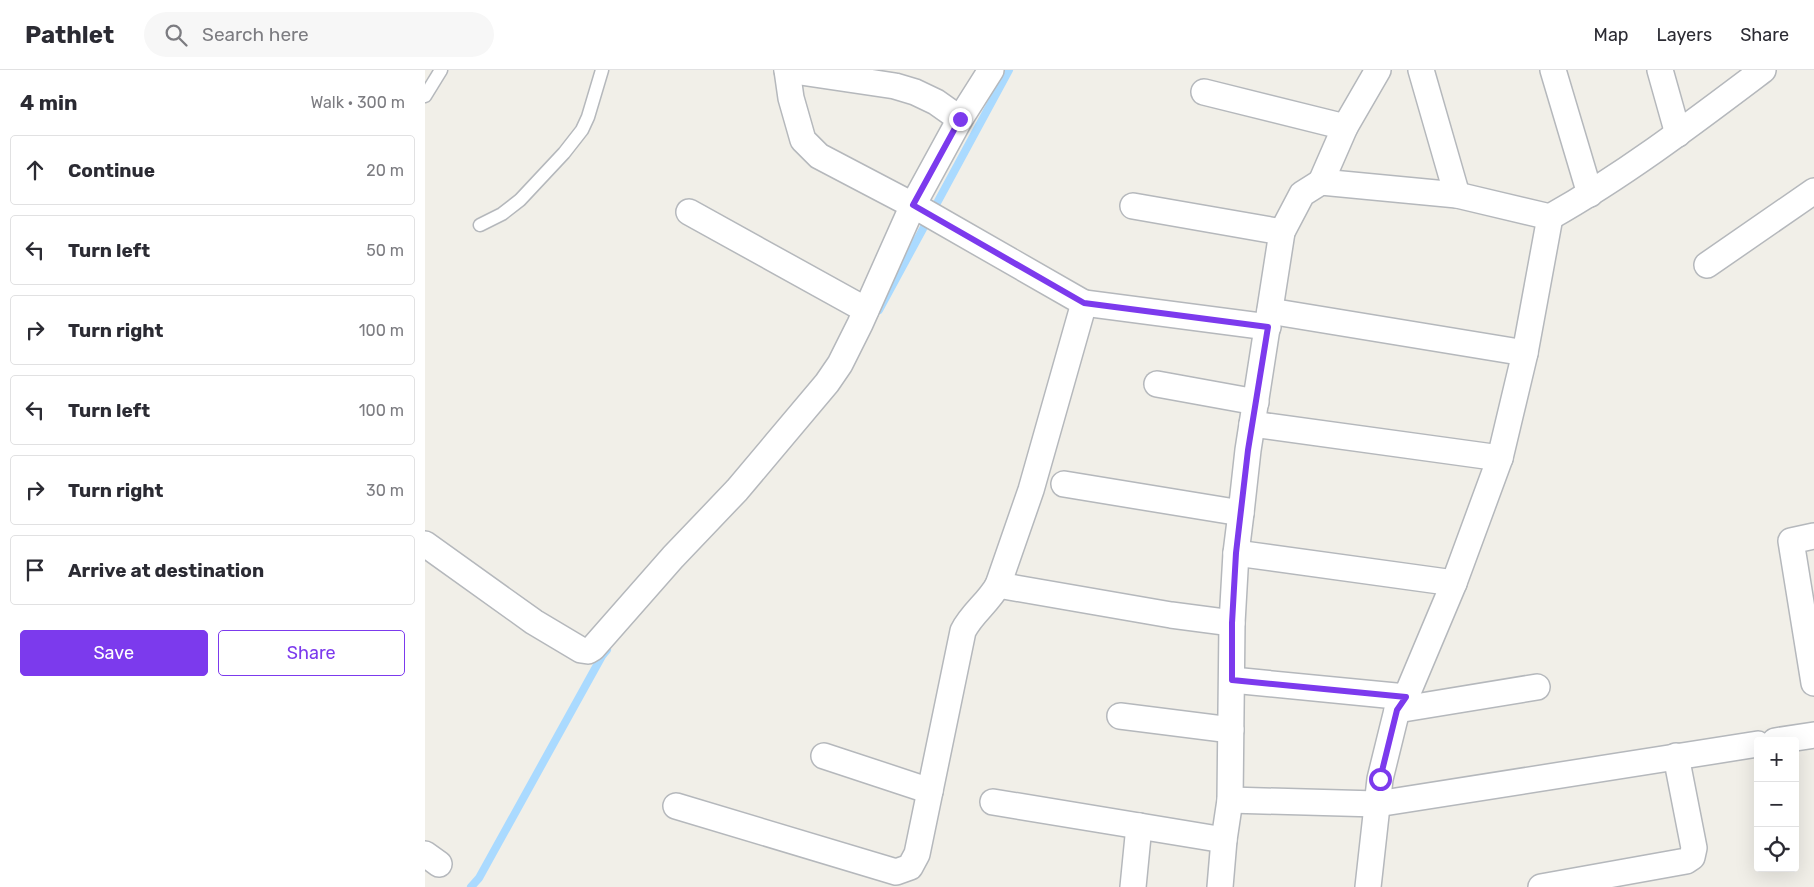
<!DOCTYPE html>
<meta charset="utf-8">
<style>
body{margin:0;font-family:Rubik,sans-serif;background:#f7f7f7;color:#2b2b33}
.controls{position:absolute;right:15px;bottom:15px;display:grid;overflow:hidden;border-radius:5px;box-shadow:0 5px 20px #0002}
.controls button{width:45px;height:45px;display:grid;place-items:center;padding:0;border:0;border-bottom:1px solid #e1e1e2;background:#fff;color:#2b2b33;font:25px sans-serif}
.stop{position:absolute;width:15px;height:15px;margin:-11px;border:4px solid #7c3aed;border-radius:50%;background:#fff}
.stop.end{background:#7c3aed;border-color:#fff;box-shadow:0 1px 5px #0008}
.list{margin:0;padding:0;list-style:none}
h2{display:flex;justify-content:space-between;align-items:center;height:65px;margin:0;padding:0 20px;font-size:21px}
h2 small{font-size:16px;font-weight:400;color:#7c7c81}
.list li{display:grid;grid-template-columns:32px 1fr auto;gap:15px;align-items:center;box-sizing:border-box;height:70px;margin:0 10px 10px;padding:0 10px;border:1px solid #e1e1e2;border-radius:5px}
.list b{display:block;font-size:19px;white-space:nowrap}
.list em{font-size:16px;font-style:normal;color:#7c7c81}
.actions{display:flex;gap:10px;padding:15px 20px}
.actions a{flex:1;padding:11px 0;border:1px solid #7c3aed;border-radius:5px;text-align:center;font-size:18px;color:#7c3aed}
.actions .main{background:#7c3aed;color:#fff}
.icon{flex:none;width:28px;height:28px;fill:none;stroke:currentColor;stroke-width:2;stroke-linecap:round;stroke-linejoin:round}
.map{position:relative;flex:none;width:1389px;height:817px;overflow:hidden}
header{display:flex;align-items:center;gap:30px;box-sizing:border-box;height:70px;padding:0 25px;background:#fff;border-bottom:1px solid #e1e1e2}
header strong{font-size:24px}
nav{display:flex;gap:28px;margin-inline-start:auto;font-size:18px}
.search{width:350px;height:45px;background:#f7f7f7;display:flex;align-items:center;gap:12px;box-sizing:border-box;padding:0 18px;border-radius:28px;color:#7c7c81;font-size:19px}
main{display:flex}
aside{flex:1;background:#fff}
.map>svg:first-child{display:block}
</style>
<header>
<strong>Pathlet</strong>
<div class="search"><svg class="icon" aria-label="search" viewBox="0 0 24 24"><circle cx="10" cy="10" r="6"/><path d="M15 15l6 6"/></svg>Search here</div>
<nav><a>Map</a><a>Layers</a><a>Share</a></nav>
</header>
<main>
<aside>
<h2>4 min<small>Walk · 300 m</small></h2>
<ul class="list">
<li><svg class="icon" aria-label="ahead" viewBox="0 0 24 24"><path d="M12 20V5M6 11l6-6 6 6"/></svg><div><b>Continue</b></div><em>20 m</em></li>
<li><svg class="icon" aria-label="left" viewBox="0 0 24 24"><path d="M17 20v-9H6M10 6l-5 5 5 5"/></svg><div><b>Turn left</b></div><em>50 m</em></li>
<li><svg class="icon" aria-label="right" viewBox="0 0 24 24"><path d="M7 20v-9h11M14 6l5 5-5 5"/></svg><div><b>Turn right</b></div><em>100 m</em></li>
<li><svg class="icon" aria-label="left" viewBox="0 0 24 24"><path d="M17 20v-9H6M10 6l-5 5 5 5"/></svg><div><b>Turn left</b></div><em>100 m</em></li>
<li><svg class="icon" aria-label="right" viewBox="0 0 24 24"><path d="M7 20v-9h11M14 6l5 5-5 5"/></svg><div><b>Turn right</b></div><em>30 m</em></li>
<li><svg class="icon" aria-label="arrive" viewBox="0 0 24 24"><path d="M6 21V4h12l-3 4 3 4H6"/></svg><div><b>Arrive at destination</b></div></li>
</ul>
<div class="actions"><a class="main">Save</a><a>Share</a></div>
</aside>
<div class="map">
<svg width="1389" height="817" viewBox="0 0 1389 817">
<rect width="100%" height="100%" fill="#f1efe8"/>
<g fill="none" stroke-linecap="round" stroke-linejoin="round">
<!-- stream -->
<g stroke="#aadaff" stroke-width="8">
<polyline points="454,240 584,0"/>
<polyline points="46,817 54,808 177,586 182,580"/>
</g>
<!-- service casing -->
<g stroke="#b5b8bc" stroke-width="15">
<g id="service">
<polyline points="0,26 16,0"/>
<polyline points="55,155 77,144 95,130 139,83 157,60 163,47 177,0"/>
</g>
</g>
<!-- minor casing -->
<g stroke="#b5b8bc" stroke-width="28">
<g id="minor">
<polyline points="362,0 470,16 490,22 511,32 535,49"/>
<polyline points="996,0 1032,125"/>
<polyline points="1128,0 1165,124"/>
<polyline points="1235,0 1253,64"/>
<polyline points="779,22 920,57"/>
<polyline points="896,112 920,57 953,0"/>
<polyline points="708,136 857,162"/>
<polyline points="264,142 441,240"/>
<polyline points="1282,195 1389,121"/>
<polyline points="659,233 843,257"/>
<polyline points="845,241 1100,283"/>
<polyline points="732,314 831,332"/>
<polyline points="827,354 1075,388"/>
<path d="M639,414L816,443L823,380L857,162L877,124L896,112L1032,125L1125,147C1201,104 1269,52 1338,0"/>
<polyline points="1389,466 1366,471 1389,613"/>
<polyline points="0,474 109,552 156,580 163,581 168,578 248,487 312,420 402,313 415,294 435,254 488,135 535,49 566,0"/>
<polyline points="811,483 1029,513"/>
<polyline points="573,515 746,545 807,553"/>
<polyline points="807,610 981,627"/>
<polyline points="972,640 1112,617"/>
<polyline points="695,646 806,660"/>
<polyline points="1350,671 1389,665"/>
<polyline points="399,686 505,721"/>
<polyline points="805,730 952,734 1333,674"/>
<polyline points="568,732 799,770"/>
<path d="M251,736L471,802L485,797L492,784L538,561C547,543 563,533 573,515L606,420L659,233L495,139L394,86L378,70L366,28L362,0"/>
<polyline points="0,784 14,794"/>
<polyline points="708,817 714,756"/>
<polyline points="795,817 799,770 805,730 807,553 811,483 816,443"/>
<polyline points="943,817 955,709 972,640 981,627 1029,513 1075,388 1100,283 1125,147"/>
<polyline points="1116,817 1261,791 1267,787 1269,778 1251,686"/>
</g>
</g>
<!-- service -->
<use href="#service" stroke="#fff" stroke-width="12"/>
<!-- minor -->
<use href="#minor" stroke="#fff" stroke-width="25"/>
</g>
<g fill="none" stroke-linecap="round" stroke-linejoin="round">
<!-- route -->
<polyline stroke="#7c3aed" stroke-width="6" points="535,49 488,135 659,233 843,257 823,380 811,483 807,553 807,610 981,627 972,640 955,709"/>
</g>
</svg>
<div class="controls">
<button>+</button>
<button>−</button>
<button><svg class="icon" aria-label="locate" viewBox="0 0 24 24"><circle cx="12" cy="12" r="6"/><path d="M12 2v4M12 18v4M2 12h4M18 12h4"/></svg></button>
</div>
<div class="stop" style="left:955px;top:709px"></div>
<div class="stop end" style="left:535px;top:49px"></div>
</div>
</main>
